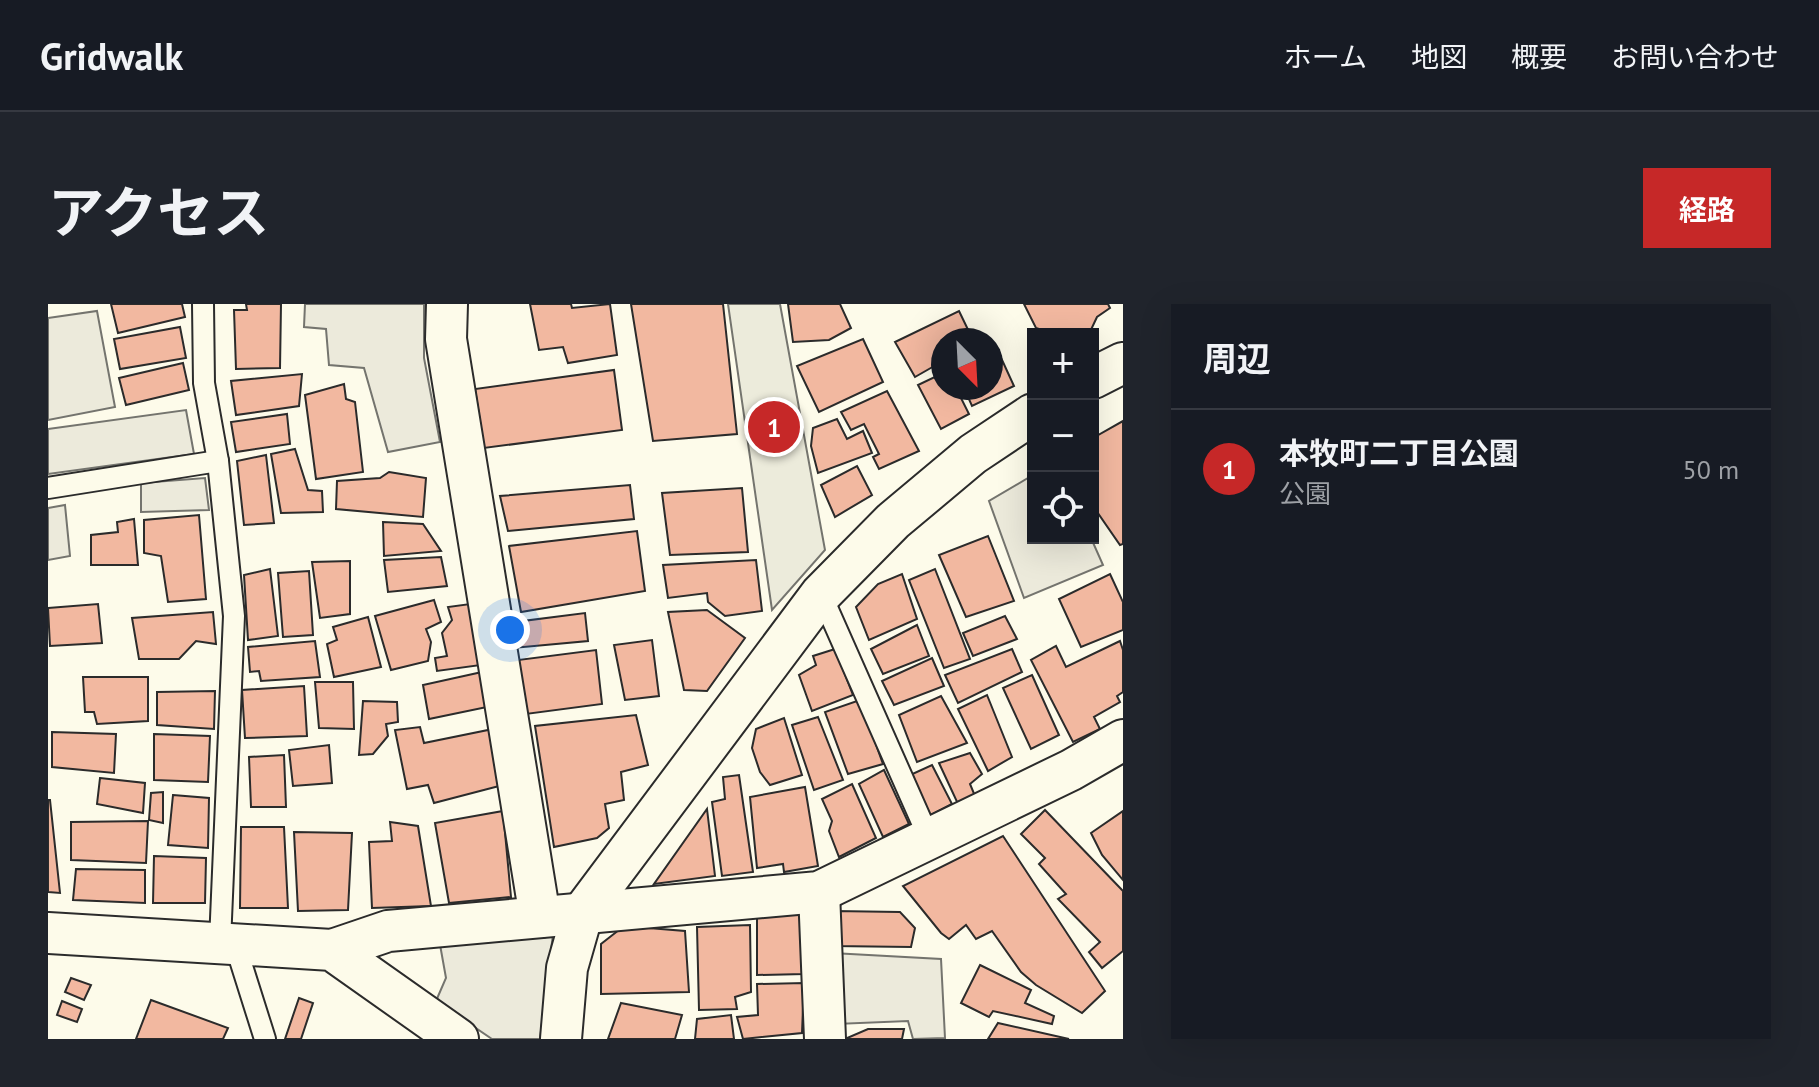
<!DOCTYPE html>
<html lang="ja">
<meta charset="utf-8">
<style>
body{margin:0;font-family:"PT Sans","Noto Sans JP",sans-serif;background:#20242c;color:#f1f3f6}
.controls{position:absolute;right:24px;top:24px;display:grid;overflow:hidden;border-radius:0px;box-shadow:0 8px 32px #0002}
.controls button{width:72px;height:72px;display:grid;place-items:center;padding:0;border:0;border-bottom:2px solid #363941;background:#171b24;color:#f1f3f6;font:40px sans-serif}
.compass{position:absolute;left:883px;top:24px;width:72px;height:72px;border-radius:50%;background:#171b24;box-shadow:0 8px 32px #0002;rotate:156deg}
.you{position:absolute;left:462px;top:326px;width:28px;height:28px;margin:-20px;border:6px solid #fff;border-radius:50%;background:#1a73e8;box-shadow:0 0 0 12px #1a73e833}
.badge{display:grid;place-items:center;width:52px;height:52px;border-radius:50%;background:#c62828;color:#fff;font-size:26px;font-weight:700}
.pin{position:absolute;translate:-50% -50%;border:4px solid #fff;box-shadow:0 2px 8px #0006}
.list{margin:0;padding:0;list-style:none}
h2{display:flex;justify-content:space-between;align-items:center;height:104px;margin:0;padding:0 32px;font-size:34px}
h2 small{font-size:26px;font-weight:400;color:#9ea1a6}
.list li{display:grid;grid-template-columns:52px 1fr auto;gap:24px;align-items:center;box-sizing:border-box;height:120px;padding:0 32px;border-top:2px solid #363941}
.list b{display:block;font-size:30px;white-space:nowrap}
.list p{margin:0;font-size:26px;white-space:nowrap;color:#9ea1a6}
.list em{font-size:26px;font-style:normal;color:#9ea1a6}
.icon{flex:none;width:44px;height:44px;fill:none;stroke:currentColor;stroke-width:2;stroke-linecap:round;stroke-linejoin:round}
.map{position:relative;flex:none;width:1075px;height:735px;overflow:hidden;border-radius:0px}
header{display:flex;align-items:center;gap:48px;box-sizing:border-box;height:112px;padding:0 40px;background:#171b24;border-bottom:2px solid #363941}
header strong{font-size:38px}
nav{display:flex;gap:44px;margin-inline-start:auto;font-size:28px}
.intro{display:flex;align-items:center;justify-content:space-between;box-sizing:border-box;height:192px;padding:0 48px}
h1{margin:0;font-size:56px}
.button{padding:20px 36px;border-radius:0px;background:#c62828;color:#fff;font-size:28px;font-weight:700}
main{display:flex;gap:48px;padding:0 48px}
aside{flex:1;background:#171b24;border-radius:0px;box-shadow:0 8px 32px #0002}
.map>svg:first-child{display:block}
</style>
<header>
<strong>Gridwalk</strong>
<nav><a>ホーム</a><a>地図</a><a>概要</a><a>お問い合わせ</a></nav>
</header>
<div class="intro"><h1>アクセス</h1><a class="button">経路</a></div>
<main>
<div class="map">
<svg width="1075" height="735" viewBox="0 0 1075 735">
<rect width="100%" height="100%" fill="#fdfbea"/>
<!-- green -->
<polygon fill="#ecebdb" stroke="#74746e" stroke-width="2" points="680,0 732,0 777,246 724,306"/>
<!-- parking -->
<g fill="#eceadb" stroke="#74746e" stroke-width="2">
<polygon points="257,0 376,0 376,54 392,138 340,148 316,64 281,61 278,25 256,23"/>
<polygon points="49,7 67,103 0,116 0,14"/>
<polygon points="138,106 146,150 0,170 0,125"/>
<polygon points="985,171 985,234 1043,234 1055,261 976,294 941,197"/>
<polygon points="157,174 161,206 93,208 93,179"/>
<polygon points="17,201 22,252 0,256 0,204"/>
<polygon points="506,622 492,735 444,735 388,697 398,674 391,635"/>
<polygon points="784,649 893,655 897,734 865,735 860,717 788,720"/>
</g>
<!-- building -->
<g fill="#f2b8a0" stroke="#2b2b2b" stroke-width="2">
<polygon points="63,0 134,0 137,13 70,29"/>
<polygon points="198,0 233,0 232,64 188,65 186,6 199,6"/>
<polygon points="482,0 523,0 524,4 562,0 569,51 520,59 515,43 491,46"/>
<polygon points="583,0 675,0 689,130 605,137"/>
<polygon points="740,0 792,0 803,24 781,36 745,38"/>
<polygon points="976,0 1060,0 1062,4 1049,13 1041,30 1006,30 988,24"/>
<polygon points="911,7 925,36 895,36 895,57 867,73 847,38"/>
<polygon points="132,23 138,54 72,65 66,35"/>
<polygon points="815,35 835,78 771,108 749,62"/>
<polygon points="949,45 966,82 924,102 916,84 943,84 943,48"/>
<polygon points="135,59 141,86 78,101 71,74"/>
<polygon points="566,66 574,126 436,144 427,85"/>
<polygon points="895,69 895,84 908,84 921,110 893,125 870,81"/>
<polygon points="254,70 251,102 188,111 183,77"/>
<polygon points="296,80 298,95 307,98 315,168 268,175 257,91"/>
<polygon points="839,87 871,147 831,165 825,153 831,150 816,120 803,126 793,108"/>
<polygon points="239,110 242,140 188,148 183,118"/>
<polygon points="789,115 799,135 815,127 824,149 770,169 763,142 765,124"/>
<polygon points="1075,117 1075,240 1072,241 1045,202 1045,134"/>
<polygon points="247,145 260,186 274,187 275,208 233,209 223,150"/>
<polygon points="218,151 226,219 196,221 189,157"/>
<polygon points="809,162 824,191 787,213 773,181"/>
<polygon points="341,168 378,174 375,213 288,205 289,177 332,174"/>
<polygon points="582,181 586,215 460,227 452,192"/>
<polygon points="694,184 700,248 622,251 614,189"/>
<polygon points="151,211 158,295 120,298 113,252 96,249 96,216"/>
<polygon points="86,215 90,261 43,261 43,231 70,228 69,218"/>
<polygon points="335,218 375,220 393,247 336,252"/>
<polygon points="589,227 597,287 473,308 461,242"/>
<polygon points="940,232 966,297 918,313 891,251"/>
<polygon points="393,253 399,282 340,288 336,256"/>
<polygon points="708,256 714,307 677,312 660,298 659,289 620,294 615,261"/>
<polygon points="302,257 302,310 272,314 264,258"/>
<polygon points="222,265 230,332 200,336 196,271"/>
<polygon points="887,265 922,355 896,364 861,276"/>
<polygon points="261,267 265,331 235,333 230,269"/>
<polygon points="854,270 869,315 821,336 808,303 830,280"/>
<polygon points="1062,270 1075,298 1075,326 1033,343 1011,295"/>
<polygon points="386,296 393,318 378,325 383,338 380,357 343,366 327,312"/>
<polygon points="50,300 54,339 2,342 0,304"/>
<polygon points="422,300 433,361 389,367 387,354 399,352 394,329 404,316 400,303"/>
<polygon points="659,306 697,334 659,387 636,386 620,308"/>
<polygon points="165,308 168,340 148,337 131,355 91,355 84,314"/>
<polygon points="537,309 540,337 465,344 459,319"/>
<polygon points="957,312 969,335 925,352 915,329"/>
<polygon points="320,313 333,363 286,373 279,340 289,336 285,323"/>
<polygon points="869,321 881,352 835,370 823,345"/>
<polygon points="604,336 611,392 577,396 566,341"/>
<polygon points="267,337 272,373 213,377 211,367 202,368 200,343"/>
<polygon points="1072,337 1075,346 1075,388 1069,392 1072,398 1046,413 1052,425 1025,438 983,356 1008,342 1018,363"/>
<polygon points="787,345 805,391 764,407 751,371 768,361 765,352"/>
<polygon points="964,345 974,368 910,399 897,371"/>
<polygon points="548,346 554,400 478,410 470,356"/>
<polygon points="884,354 896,382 846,401 834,377"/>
<polygon points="434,368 439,403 381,415 375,381"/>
<polygon points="984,371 1011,431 983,445 955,384"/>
<polygon points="35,373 100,373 100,417 49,420 46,408 37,408"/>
<polygon points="267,378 305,378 306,425 271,424"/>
<polygon points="256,382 259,432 197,434 194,386"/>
<polygon points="167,387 166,425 109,421 109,388"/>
<polygon points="939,391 964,453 940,467 910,405"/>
<polygon points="893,392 919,439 869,458 851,411"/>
<polygon points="812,396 835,460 800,470 777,408"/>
<polygon points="315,397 349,398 350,418 338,420 340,432 325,450 311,451"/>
<polygon points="588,411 600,461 573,468 576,496 557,500 561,524 549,534 506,543 487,422"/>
<polygon points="770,413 795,476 766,486 744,421"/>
<polygon points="736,414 754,471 722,481 712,468 704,444 708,425"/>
<polygon points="372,423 376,439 445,425 455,481 386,499 380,481 359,485 347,426"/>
<polygon points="4,428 68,430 66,469 4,463"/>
<polygon points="106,430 162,432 160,478 106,476"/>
<polygon points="281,441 284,479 245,482 241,446"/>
<polygon points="922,449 934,470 922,480 927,492 910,500 891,459"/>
<polygon points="236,451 238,503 203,503 201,453"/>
<polygon points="884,461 904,500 881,512 860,472"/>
<polygon points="836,466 861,520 835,533 811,480"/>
<polygon points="691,471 705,568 674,572 664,498 677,495 675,473"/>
<polygon points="52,474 97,479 95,509 49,500"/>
<polygon points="804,480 828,534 791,553 781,527 784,517 774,495"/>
<polygon points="757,483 770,562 736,568 735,560 709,564 702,493"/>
<polygon points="115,488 115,519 101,516 103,489"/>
<polygon points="125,491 161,494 160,544 120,541"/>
<polygon points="0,496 2,496 12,589 0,588"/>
<polygon points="659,505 667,572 606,580"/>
<polygon points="997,506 1075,587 1075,647 1054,664 1041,648 1052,638 1010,595 1018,590 991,560 997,554 973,530"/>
<polygon points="455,507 463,593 401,599 387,519"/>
<polygon points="1075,507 1075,576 1054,551 1043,529"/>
<polygon points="100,517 98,559 23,556 23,518"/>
<polygon points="342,518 370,522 383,602 324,604 321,538 344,537"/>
<polygon points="193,523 236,523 240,604 192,604"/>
<polygon points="246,528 304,529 300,606 250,607"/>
<polygon points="955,532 1057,687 1034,709 988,681 973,668 944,627 928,635 918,621 901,635 893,629 855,582"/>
<polygon points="106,552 158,554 157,599 105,599"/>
<polygon points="28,565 97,566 97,599 25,596"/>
<polygon points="751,604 756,670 709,671 709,608"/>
<polygon points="786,607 852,608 867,624 863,643 785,642"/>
<polygon points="702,621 703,688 687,693 689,705 651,706 649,623"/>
<polygon points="576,622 637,627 641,688 553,690 553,640"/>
<polygon points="932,661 983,686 977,699 1006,712 1004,720 945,707 941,713 913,699"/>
<polygon points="23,674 43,681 36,696 17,688"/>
<polygon points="756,679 754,729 695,735 689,713 710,711 709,680"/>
<polygon points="251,694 265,699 253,735 237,735"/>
<polygon points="103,696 180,724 175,735 88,735"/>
<polygon points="14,697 34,705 29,718 9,711"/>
<polygon points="573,699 634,711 627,735 560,735"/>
<polygon points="683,711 686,735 647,735 649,715"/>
<polygon points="950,719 1021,735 940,735"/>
<polygon points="820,725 856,725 854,735 797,735"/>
</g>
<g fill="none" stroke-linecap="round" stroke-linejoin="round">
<!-- service casing -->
<g stroke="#2b2b2b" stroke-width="24">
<g id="service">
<polyline points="155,0 156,79 170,157 186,312 172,638"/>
<polyline points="0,184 170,157"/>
<polyline points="773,290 881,534"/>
<polyline points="187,640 217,735"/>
</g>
</g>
<!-- minor casing -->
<g stroke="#2b2b2b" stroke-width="44">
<g id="minor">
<polyline points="399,0 398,35 492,613"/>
<polyline points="1045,74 1075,59"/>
<polyline points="771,588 777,735"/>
<polyline points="0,629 284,646 410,735"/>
<polyline points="284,646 340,627 771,588 1023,466 1075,436"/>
<polyline points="513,735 519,664 535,608 773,290 845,217 925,150 985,110"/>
</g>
</g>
<!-- service -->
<use href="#service" stroke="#fdfbea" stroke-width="20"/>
<!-- minor -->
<use href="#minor" stroke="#fdfbea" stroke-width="40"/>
</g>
</svg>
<div class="controls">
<button>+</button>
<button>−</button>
<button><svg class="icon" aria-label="locate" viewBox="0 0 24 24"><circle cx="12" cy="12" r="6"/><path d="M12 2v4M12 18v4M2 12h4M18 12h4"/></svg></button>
</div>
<svg class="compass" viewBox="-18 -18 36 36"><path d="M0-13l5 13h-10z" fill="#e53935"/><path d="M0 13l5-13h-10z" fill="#9ea1a6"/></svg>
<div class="you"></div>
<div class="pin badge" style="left:726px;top:123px">1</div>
</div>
<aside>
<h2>周辺<small></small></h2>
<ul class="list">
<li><span class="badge">1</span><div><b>本牧町二丁目公園</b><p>公園</p></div><em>50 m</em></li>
</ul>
</aside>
</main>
